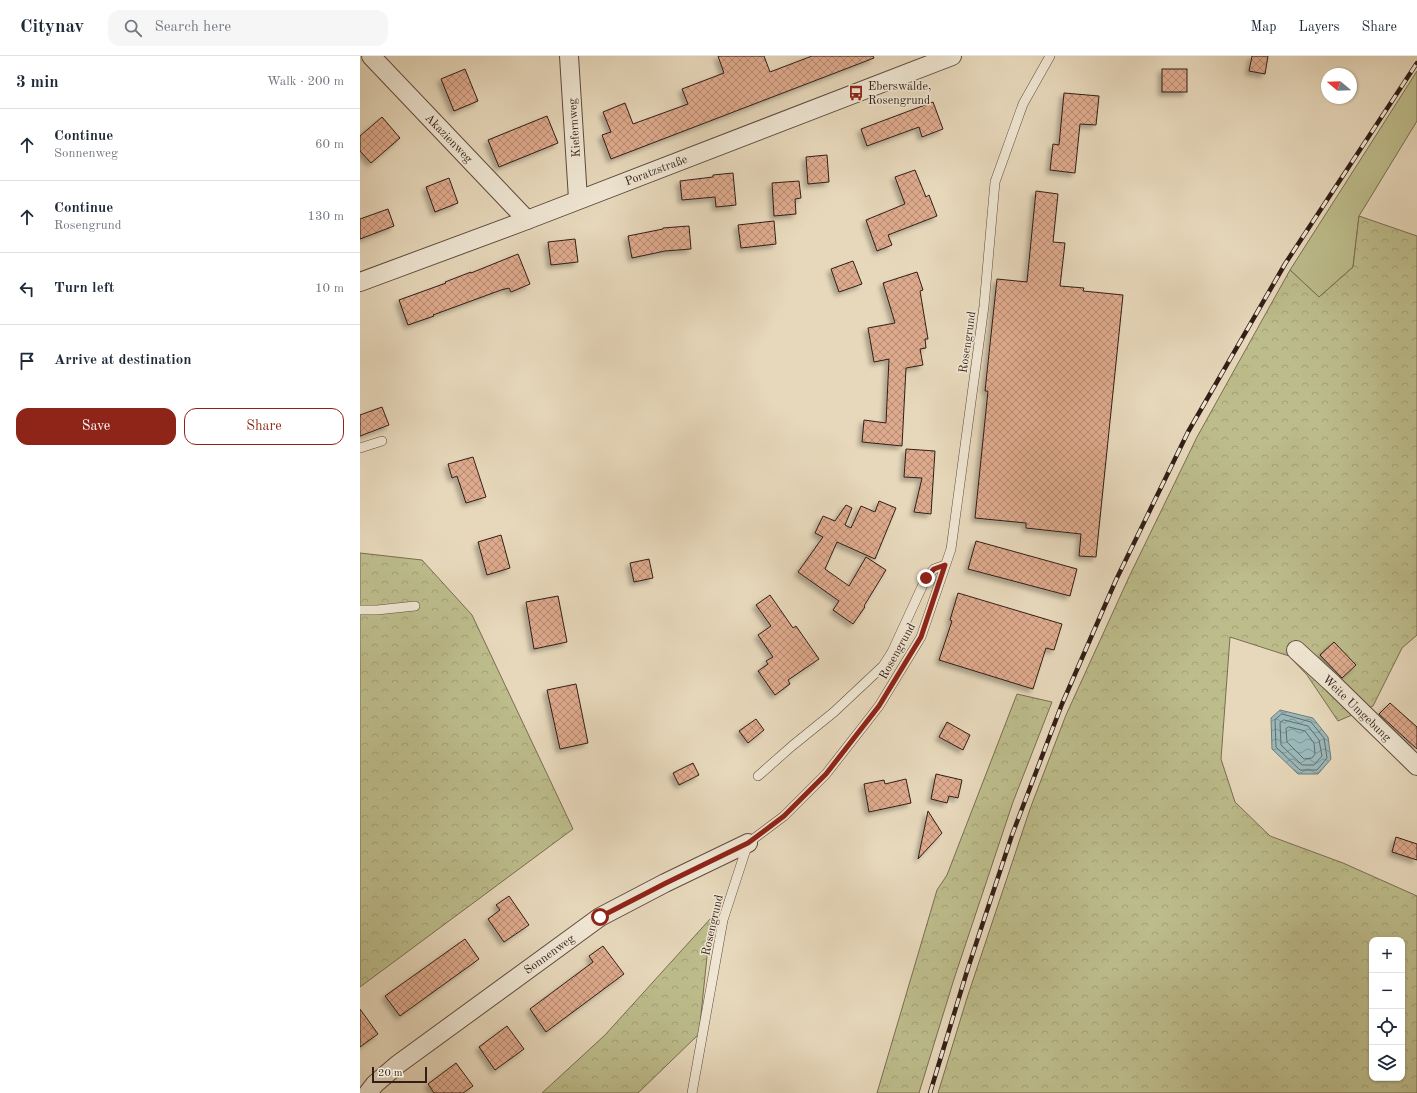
<!DOCTYPE html>
<meta charset="utf-8">
<style>
body{margin:0;font-family:"Old Standard TT",serif;background:#f6f6f7;color:#1f2937}
.controls{position:absolute;right:12px;bottom:12px;display:grid;overflow:hidden;border-radius:8px;box-shadow:0 1px 3px #0004}
.controls button{width:36px;height:36px;display:grid;place-items:center;padding:0;border:0;border-bottom:1px solid #e0e1e3;background:#fff;color:#1f2937;font:20px sans-serif}
.compass{position:absolute;left:961px;top:12px;width:36px;height:36px;border-radius:50%;background:#fff;box-shadow:0 1px 3px #0004;rotate:289deg}
.scale{position:absolute;left:12px;bottom:10px;width:55px;box-sizing:border-box;padding-left:4px;border:2px solid #321e17;border-top:0;font-size:11px;line-height:14px;white-space:nowrap;color:#321e17;-webkit-text-stroke:3px #efe6d3;paint-order:stroke}
.stop{position:absolute;width:12px;height:12px;margin:-9px;border:3px solid #8f2418;border-radius:50%;background:#fff}
.stop.end{background:#8f2418;border-color:#fff;box-shadow:0 1px 4px #0008}
.list{margin:0;padding:0;list-style:none}
h2{display:flex;justify-content:space-between;align-items:center;height:52px;margin:0;padding:0 16px;font-size:17px}
h2 small{font-size:13px;font-weight:400;color:#747a83}
.list li{display:grid;grid-template-columns:26px 1fr auto;gap:12px;align-items:center;box-sizing:border-box;height:72px;padding:0 16px;border-top:1px solid #e0e1e3}
.list b{display:block;font-size:15px;white-space:nowrap}
.list p{margin:0;font-size:13px;white-space:nowrap;color:#747a83}
.list em{font-size:13px;font-style:normal;color:#747a83}
.actions{display:flex;gap:8px;padding:12px 16px}
.actions a{flex:1;padding:9px 0;border:1px solid #8f2418;border-radius:12px;text-align:center;font-size:14px;color:#8f2418}
.actions .main{background:#8f2418;color:#fff}
.icon{flex:none;width:22px;height:22px;fill:none;stroke:currentColor;stroke-width:2;stroke-linecap:round;stroke-linejoin:round}
.map{position:relative;flex:none;width:1057px;height:1037px;overflow:hidden}
header{display:flex;align-items:center;gap:24px;box-sizing:border-box;height:56px;padding:0 20px;background:#fff;border-bottom:1px solid #e0e1e3}
header strong{font-size:19px}
nav{display:flex;gap:22px;margin-inline-start:auto;font-size:14px}
.search{width:280px;height:36px;background:#f6f6f7;display:flex;align-items:center;gap:10px;box-sizing:border-box;padding:0 14px;border-radius:12px;color:#747a83;font-size:15px}
main{display:flex}
aside{flex:1;background:#fff}
.map>svg:first-child{display:block}
</style>
<header>
<strong>Citynav</strong>
<div class="search"><svg class="icon" aria-label="search" viewBox="0 0 24 24"><circle cx="10" cy="10" r="6"/><path d="M15 15l6 6"/></svg>Search here</div>
<nav><a>Map</a><a>Layers</a><a>Share</a></nav>
</header>
<main>
<aside>
<h2>3 min<small>Walk · 200 m</small></h2>
<ul class="list">
<li><svg class="icon" aria-label="ahead" viewBox="0 0 24 24"><path d="M12 20V5M6 11l6-6 6 6"/></svg><div><b>Continue</b><p>Sonnenweg</p></div><em>60 m</em></li>
<li><svg class="icon" aria-label="ahead" viewBox="0 0 24 24"><path d="M12 20V5M6 11l6-6 6 6"/></svg><div><b>Continue</b><p>Rosengrund</p></div><em>130 m</em></li>
<li><svg class="icon" aria-label="left" viewBox="0 0 24 24"><path d="M17 20v-9H6M10 6l-5 5 5 5"/></svg><div><b>Turn left</b></div><em>10 m</em></li>
<li><svg class="icon" aria-label="arrive" viewBox="0 0 24 24"><path d="M6 21V4h12l-3 4 3 4H6"/></svg><div><b>Arrive at destination</b></div></li>
</ul>
<div class="actions"><a class="main">Save</a><a>Share</a></div>
</aside>
<div class="map">
<svg width="1057" height="1037" viewBox="0 0 1057 1037">
<defs>
<pattern id="forest-crowns" width="20" height="18" patternUnits="userSpaceOnUse"><rect width="20" height="18" fill="#bdbc8b"/><path d="M2 6a3 3 0 1 1 6 0M12 15a3 3 0 1 1 6 0" fill="none" stroke="#a3a177"/></pattern>
<pattern id="water-waves" width="16" height="10" patternUnits="userSpaceOnUse"><rect width="16" height="10" fill="#9ab8ba"/><path d="M0 5q4-4 8 0t8 0" fill="none" stroke="#7e9596"/></pattern>
<pattern id="building-cross-hatch" width="8" height="8" patternUnits="userSpaceOnUse"><rect width="8" height="8" fill="#deaa8d"/><path d="M0 0l8 8M0 8l8-8" fill="none" stroke="#b58a72"/></pattern>
<filter id="shadow"><feDropShadow dx="-3.5" dy="3.5" stdDeviation="2" flood-color="#0004"/></filter>
</defs>
<rect width="100%" height="100%" fill="#e7d8bb"/>
<filter id="stains"><feTurbulence type="fractalNoise" baseFrequency=".005" numOctaves="4"/><feColorMatrix values="0 0 0 0 .2 0 0 0 0 .09 0 0 0 0 .02 0 0 0 .5 -.17"/></filter>
<radialGradient id="worn" r=".72"><stop offset=".6" stop-color="#630" stop-opacity="0"/><stop offset="1" stop-color="#630" stop-opacity=".3"/></radialGradient>
<!-- grass -->
<polygon fill="#bdbc8b" stroke="#786d51" points="1057,15 1057,65 999,160 993,211 959,241 930,214"/>
<!-- forest -->
<g fill="url(#forest-crowns)" stroke="#786d51" fill-rule="evenodd">
<path d="M999,160L1057,180V579L1042,592L1013,650L978,665L947,619L929,600L870,581L861,703L875,746L910,780L983,807L1057,840V1037H578L607,942L670,753L706,659L769,521L837,381L930,214L959,241L993,211ZM1012,884H1042V1022H1012Z"/>
<polygon points="0,497 62,504 112,559 213,773 0,931"/>
<polygon points="657,638 692,646 653,746 594,923 559,1037 517,1037 577,834 587,819"/>
<polygon points="351,862 339,978 278,1037 182,1037 245,979"/>
</g>
<!-- water -->
<polygon fill="url(#water-waves)" stroke="#707a79" points="920,654 953,662 968,681 971,703 958,718 938,718 912,693 911,662"/>
<g fill="none" stroke-linecap="round" stroke-linejoin="round">
<!-- shore -->
<g stroke="#666b68" stroke-width="1">
<polygon points="922,658 951,666 964,682 967,702 957,714 940,714 916,691 915,664"/>
<polygon points="924,664 948,670 959,684 962,700 954,709 942,709 921,689 920,667"/>
<polygon points="929,671 945,675 954,687 955,698 952,702 944,703 927,686 926,673"/>
</g>
</g>
<!-- building -->
<g fill="url(#building-cross-hatch)" stroke="#321e17" filter="url(#shadow)">
<polygon points="358,0 404,0 410,16 452,0 513,0 514,2 251,103 242,79 251,76 243,56 265,47 273,68 328,48 322,33 364,17"/>
<polygon points="892,0 908,0 905,18 889,15"/>
<polygon points="105,13 118,45 94,55 81,23"/>
<rect x="802" y="13" width="25" height="23"/>
<polygon points="704,37 739,40 736,69 720,68 715,117 690,114 693,88 699,89"/>
<polygon points="573,46 583,73 562,81 559,71 507,90 501,73"/>
<polygon points="187,60 198,87 139,111 128,84"/>
<polygon points="22,61 40,82 11,107 0,95 0,80"/>
<polygon points="467,99 469,126 448,128 446,101"/>
<polygon points="555,114 566,141 569,139 577,160 528,179 532,189 517,195 506,164 545,148 535,121"/>
<polygon points="373,117 376,149 356,151 355,141 322,144 320,125 353,121 353,119"/>
<polygon points="89,122 98,147 75,156 66,131"/>
<polygon points="439,125 441,142 435,143 436,158 414,160 412,127"/>
<polygon points="676,135 698,138 693,186 705,187 700,230 724,232 723,235 763,239 736,501 719,500 721,478 666,472 666,467 615,462 628,335 625,335 637,223 667,226"/>
<polygon points="28,153 34,170 0,183 0,163"/>
<polygon points="414,165 416,188 381,192 378,169"/>
<polygon points="329,170 331,193 305,195 272,202 268,180 303,173 303,172"/>
<polygon points="215,183 218,206 191,209 188,186"/>
<polygon points="158,198 170,228 151,236 149,232 141,234 73,259 74,260 48,269 39,244 86,227 85,226 111,216 111,217"/>
<polygon points="493,205 502,228 479,236 471,213"/>
<polygon points="557,216 563,234 560,235 568,283 565,283 566,292 560,293 563,309 546,312 542,390 502,386 504,364 526,367 529,303 514,306 508,272 535,267 523,227"/>
<polygon points="22,351 29,369 0,380 0,359"/>
<polygon points="546,393 575,395 571,458 554,456 562,422 544,421"/>
<polygon points="113,401 126,441 106,447 97,420 92,422 88,408"/>
<polygon points="519,445 536,452 515,503 477,486 465,513 489,530 506,501 526,514 504,550 505,551 493,568 473,554 479,545 438,516 463,481 455,477 463,460 475,465 486,449 492,452 485,469 491,472 501,450 515,456"/>
<polygon points="141,479 150,512 127,519 118,486"/>
<polygon points="616,485 717,513 710,540 608,513"/>
<polygon points="289,503 293,522 274,526 270,507"/>
<polygon points="598,537 702,568 694,594 686,592 673,633 579,604 592,565 590,564"/>
<polygon points="410,539 433,572 436,570 459,603 428,624 430,628 415,639 398,615 408,608 406,605 413,601 398,579 411,570 396,549"/>
<polygon points="198,540 207,586 174,593 166,546"/>
<polygon points="974,586 996,609 982,622 960,599"/>
<polygon points="216,628 228,687 200,693 187,634"/>
<polygon points="1030,647 1057,671 1057,693 1019,658"/>
<polygon points="396,663 404,674 388,687 379,675"/>
<polygon points="587,666 610,679 603,694 579,681"/>
<polygon points="333,707 339,719 319,729 313,717"/>
<polygon points="576,718 602,724 598,742 589,740 587,747 571,743"/>
<polygon points="546,723 551,747 509,756 504,728 524,724 525,728"/>
<polygon points="568,755 582,777 558,803"/>
<polygon points="1036,781 1057,788 1057,804 1032,796"/>
<polygon points="149,840 169,869 144,886 128,863 140,854 136,849"/>
<polygon points="105,883 119,903 40,960 25,940"/>
<polygon points="243,890 264,918 186,976 170,953 233,906 229,900"/>
<polygon points="0,953 18,978 0,991"/>
<polygon points="147,970 164,993 135,1014 119,991"/>
<polygon points="96,1007 113,1030 103,1037 74,1037 68,1028"/>
</g>
<g fill="none" stroke-linecap="round" stroke-linejoin="round">
<!-- lane casing -->
<g stroke="#5f4c40" stroke-width="10">
<g id="lane">
<polyline points="0,392 22,385"/>
<polyline points="0,554 17,554 55,550"/>
<polyline points="398,720 432,690 474,656 523,610 532,596 566,522 574,513 585,509"/>
<polyline points="332,1037 363,864 388,787 424,760 466,718 519,650 561,581 591,493 624,250 635,126 663,48 690,0"/>
</g>
</g>
<!-- street casing -->
<g stroke="#5f4c40" stroke-width="20">
<g id="street">
<polyline points="11,0 167,164"/>
<polyline points="209,0 218,143"/>
<polyline points="0,226 167,164 592,0"/>
<polyline points="936,594 972,627 1057,710"/>
<polyline points="8,1037 15,1028 37,1009 240,861 305,827 388,787"/>
</g>
</g>
<!-- lane -->
<use href="#lane" stroke="#efe6d3" stroke-width="9"/>
<!-- street -->
<use href="#street" stroke="#efe6d3" stroke-width="18"/>
<!-- rail casing -->
<g stroke="#321e17" stroke-width="4.5">
<polyline id="rail" points="570,1037 608,912 652,779 702,648 756,524 828,376 925,208 1057,7"/>
</g>
<!-- rail -->
<use href="#rail" stroke="#efe6d3" stroke-width="3" stroke-dasharray="9" stroke-linecap="butt"/>
</g>
<g fill="none" stroke-linecap="round" stroke-linejoin="round">
<!-- route -->
<polyline stroke="#8f2418" stroke-width="5" points="240,861 306,827 388,787 424,760 466,718 519,650 561,581 585,509 574,513 566,522"/>
</g>
<!-- icons -->
<defs>
<g id="bus-bare" transform="scale(1.2)"><path d="M-5-6H5V4H4V6H2V4H-2V6H-4V4H-5ZM-3.5-4V0h7V-4ZM-3.5 1.2v1.5H-2V1.2ZM2 1.2v1.5H3.5V1.2Z" fill="#8f2418" stroke="#efe6d3" stroke-width="2.5" paint-order="stroke"/></g>
</defs>
<g fill-rule="evenodd">
<use href="#bus-bare" x="496" y="37"/>
</g>
<g text-anchor="middle" stroke-width="3" stroke-linejoin="round" paint-order="stroke">
<!-- poi labels -->
<g font-size="12" fill="#321e17" stroke="#efe6d3" text-anchor="start">
<text x="508" y="34">Eberswalde,<tspan x="508" dy="14">Rosengrund</tspan></text>
</g>
<!-- street labels -->
<g font-size="12" fill="#321e17" stroke="#efe6d3">
<text transform="translate(214 72) rotate(-94)" y="4">Kiefernweg</text>
<text transform="translate(89 82) rotate(46)" y="4">Akazienweg</text>
<text transform="translate(296 114) rotate(-21)" y="4">Poratzstraße</text>
<text transform="translate(607 286) rotate(-82)" y="4">Rosengrund</text>
<text transform="translate(537 595) rotate(-61)" y="4">Rosengrund</text>
<text transform="translate(997 652) rotate(44)" y="4">Weite Umgebung</text>
<text transform="translate(352 869) rotate(-77)" y="4">Rosengrund</text>
<text transform="translate(189 898) rotate(-36)" y="4">Sonnenweg</text>
</g>
</g>
<rect width="100%" height="100%" filter="url(#stains)"/>
<rect width="100%" height="100%" fill="url(#worn)"/>
</svg>
<div class="controls">
<button>+</button>
<button>−</button>
<button><svg class="icon" aria-label="locate" viewBox="0 0 24 24"><circle cx="12" cy="12" r="6"/><path d="M12 2v4M12 18v4M2 12h4M18 12h4"/></svg></button>
<button><svg class="icon" aria-label="layers" viewBox="0 0 24 24"><path d="M12 4l9 5-9 5-9-5zM3 14l9 5 9-5"/></svg></button>
</div>
<svg class="compass" viewBox="-18 -18 36 36"><path d="M0-13l5 13h-10z" fill="#e53935"/><path d="M0 13l5-13h-10z" fill="#747a83"/></svg>
<div class="scale">20 m</div>
<div class="stop" style="left:240px;top:861px"></div>
<div class="stop end" style="left:566px;top:522px"></div>
</div>
</main>
